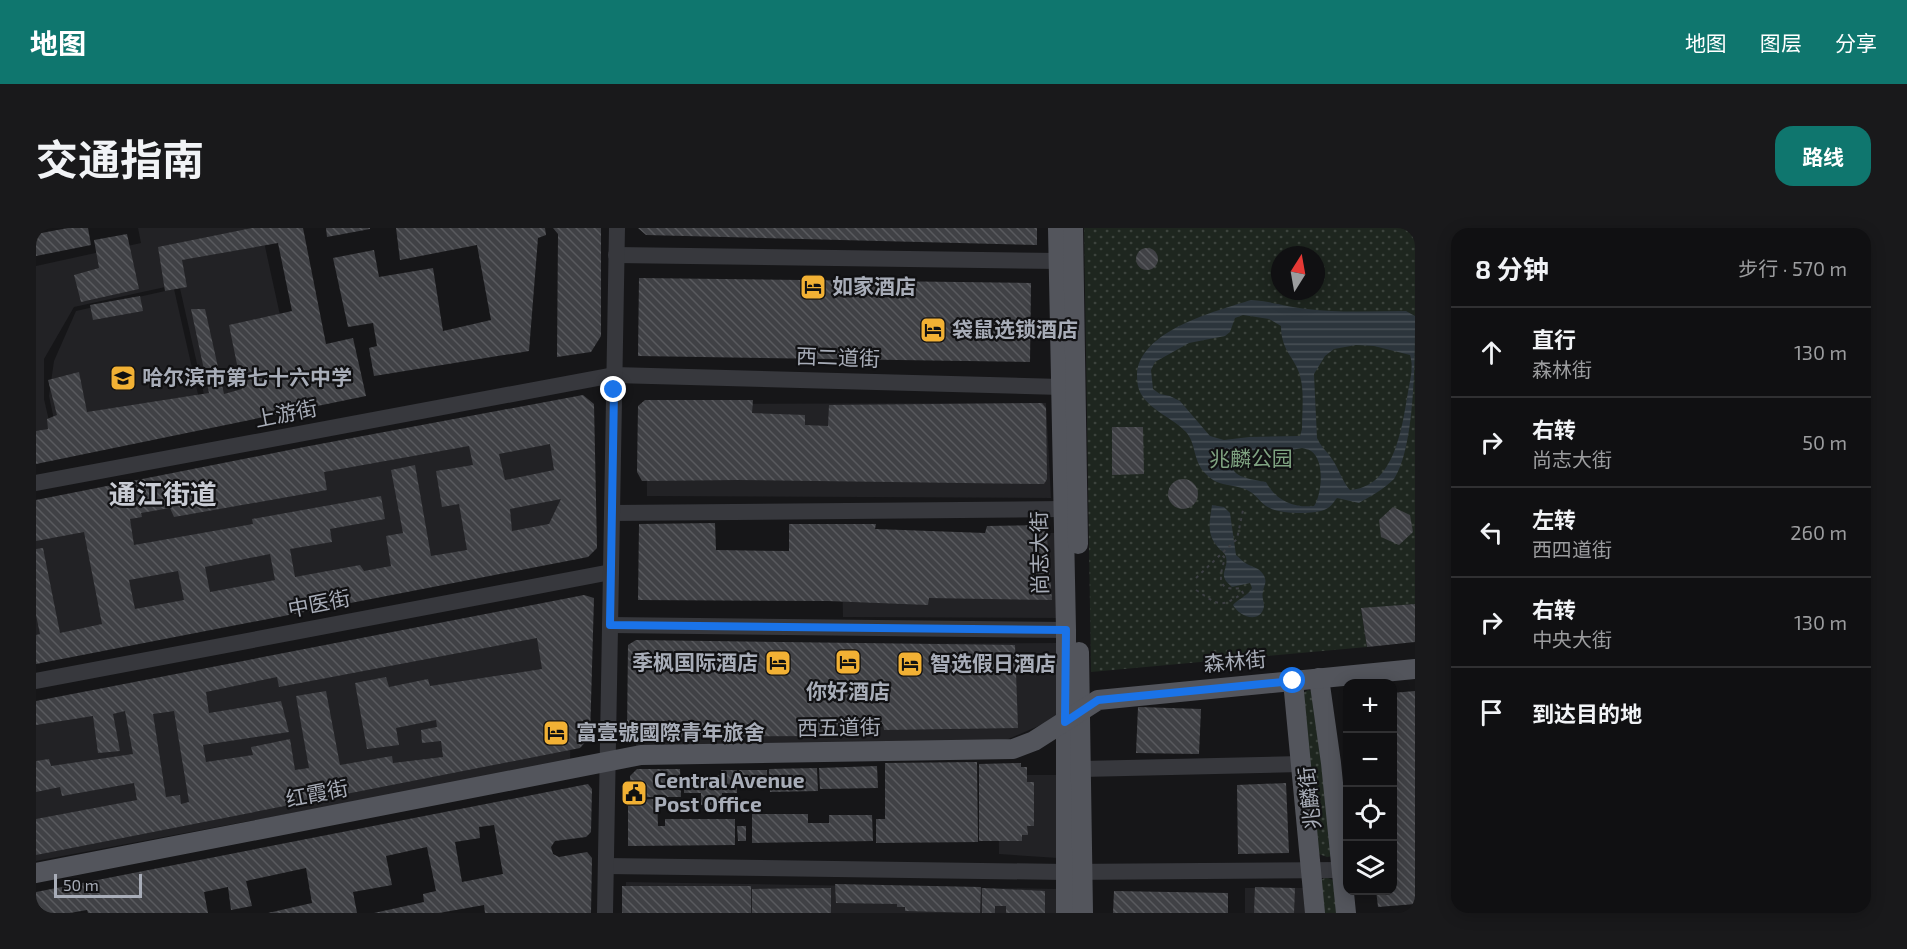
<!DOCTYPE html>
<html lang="zh">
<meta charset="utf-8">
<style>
body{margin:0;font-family:"Exo 2","Noto Sans SC",sans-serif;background:#19191b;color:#f1f3f6}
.controls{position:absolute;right:18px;bottom:18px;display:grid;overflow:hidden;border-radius:12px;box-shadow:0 3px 15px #0003}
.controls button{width:54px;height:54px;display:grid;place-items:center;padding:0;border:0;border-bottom:2px solid #303032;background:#101012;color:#f1f3f6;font:30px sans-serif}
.compass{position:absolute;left:1235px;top:18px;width:54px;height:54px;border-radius:50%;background:#101012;box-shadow:0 3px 15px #0003;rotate:11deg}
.scale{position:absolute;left:18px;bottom:15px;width:88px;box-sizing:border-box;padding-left:6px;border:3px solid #a8adb8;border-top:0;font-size:16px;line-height:21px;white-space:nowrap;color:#a8adb8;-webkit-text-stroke:4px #111113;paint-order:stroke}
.stop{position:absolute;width:18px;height:18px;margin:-14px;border:4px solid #1a73e8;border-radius:50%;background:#fff}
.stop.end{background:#1a73e8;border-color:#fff;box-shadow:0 2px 6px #0008}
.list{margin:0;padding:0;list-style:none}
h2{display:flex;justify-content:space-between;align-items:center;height:78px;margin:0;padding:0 24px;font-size:26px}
h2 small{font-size:20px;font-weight:400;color:#9c9d9f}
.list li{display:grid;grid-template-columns:39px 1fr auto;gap:18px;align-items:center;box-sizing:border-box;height:90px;padding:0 24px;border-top:2px solid #303032}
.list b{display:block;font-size:22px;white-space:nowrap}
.list p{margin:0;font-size:20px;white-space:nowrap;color:#9c9d9f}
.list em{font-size:20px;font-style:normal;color:#9c9d9f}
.icon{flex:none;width:33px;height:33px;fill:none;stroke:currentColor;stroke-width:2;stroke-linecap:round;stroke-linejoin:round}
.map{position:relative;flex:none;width:1379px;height:685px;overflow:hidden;border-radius:18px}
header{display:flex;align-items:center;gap:36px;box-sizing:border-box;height:84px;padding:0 30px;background:#0f766e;color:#fff}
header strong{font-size:28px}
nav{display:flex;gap:33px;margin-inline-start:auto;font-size:21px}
.intro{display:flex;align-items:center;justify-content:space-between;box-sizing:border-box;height:144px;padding:0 36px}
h1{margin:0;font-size:42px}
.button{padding:15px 27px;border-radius:18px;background:#0f766e;color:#fff;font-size:21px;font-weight:700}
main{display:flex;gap:36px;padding:0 36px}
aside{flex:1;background:#101012;border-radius:18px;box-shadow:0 3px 15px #0003}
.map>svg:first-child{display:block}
</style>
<header>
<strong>地图</strong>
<nav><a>地图</a><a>图层</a><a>分享</a></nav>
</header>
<div class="intro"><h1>交通指南</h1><a class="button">路线</a></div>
<main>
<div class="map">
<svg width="1379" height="685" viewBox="0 0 1379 685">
<defs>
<pattern id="park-dots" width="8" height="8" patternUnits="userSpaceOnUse" patternTransform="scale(1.5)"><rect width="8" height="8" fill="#1e261f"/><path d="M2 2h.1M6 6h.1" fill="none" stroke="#3c433d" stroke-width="1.8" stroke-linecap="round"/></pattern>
<pattern id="water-rules" width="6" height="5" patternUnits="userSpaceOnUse" patternTransform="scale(1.5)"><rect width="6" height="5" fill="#2c353c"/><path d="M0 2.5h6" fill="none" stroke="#485056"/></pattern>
<pattern id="building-back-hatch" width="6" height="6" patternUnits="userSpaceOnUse" patternTransform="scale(1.5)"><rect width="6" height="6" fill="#404145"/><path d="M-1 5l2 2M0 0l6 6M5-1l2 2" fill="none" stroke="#595a5e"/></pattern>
</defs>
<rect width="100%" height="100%" fill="#161618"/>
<!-- built -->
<g fill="#222225">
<polygon points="102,0 225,0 264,179 175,198 143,56 38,79 8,131 8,171 20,223 0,228 0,38 105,15"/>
<polygon points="138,61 169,197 24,220 13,168 18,133 40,83"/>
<polygon points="1010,175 1015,270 611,268 610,176"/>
<polygon points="539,179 536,317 0,436 0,272"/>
<polygon points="805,305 1021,305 1022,390 807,389"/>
<polygon points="538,380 534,533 0,633 0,474"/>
<polygon points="1022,415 1021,490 970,512 600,519 598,417"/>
<polygon points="962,547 1023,547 1022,630 963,626"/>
<polygon points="590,654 1020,661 1020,685 589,685"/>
<polygon points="1209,660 1271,660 1273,685 1209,685"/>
</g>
<!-- park -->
<g fill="url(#park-dots)" fill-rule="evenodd">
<path d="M1048,0H1379V376L1325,381L1331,419L1055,444ZM1244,27H1280V63H1244Z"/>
<polygon points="1272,462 1280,464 1298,628 1291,629 1283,626 1267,465"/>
<polygon points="1290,649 1299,653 1304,685 1284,685 1285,652"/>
</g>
<!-- water -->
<g fill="url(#water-rules)" fill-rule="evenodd">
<path d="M1215,72C1234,73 1252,79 1271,81C1304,85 1337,83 1370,83L1379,88C1379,130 1379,220 1358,251C1348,261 1335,268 1323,275L1301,270C1297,275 1294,280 1288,282C1275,287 1241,286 1230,278C1222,272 1219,265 1209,261C1192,255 1181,259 1168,244C1157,232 1160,215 1150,204C1137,190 1115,183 1105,166C1102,161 1101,154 1101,148C1101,103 1180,83 1215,72ZM1207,87L1233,91L1245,98C1245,125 1261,130 1265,152C1268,167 1266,185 1266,201L1264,208L1213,209L1188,212L1174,208L1144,173L1134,168L1124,166L1117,161L1115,142L1119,134L1153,115L1189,108L1194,104L1199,90ZM1320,117L1338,118L1374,127C1378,140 1374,151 1372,164C1366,199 1359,259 1314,262C1306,253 1303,241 1296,231C1291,223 1285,219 1281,210L1278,146L1289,128L1298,121ZM1266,220C1269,221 1272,221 1275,223C1289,232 1286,266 1278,278C1258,280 1240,273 1230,254C1210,250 1186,249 1200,222L1250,223Z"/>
<path d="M1176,277L1188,279L1194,285L1200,327C1204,330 1207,334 1211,336C1218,340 1222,339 1227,346C1232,354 1228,356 1227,364C1225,370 1230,376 1227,382C1221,396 1202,387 1197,377C1203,370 1212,368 1216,360L1214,355L1196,359C1180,346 1193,343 1190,329C1189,324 1184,322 1181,318C1170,305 1174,292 1176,277Z"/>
</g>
<!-- building -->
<g fill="url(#building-back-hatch)" fill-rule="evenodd">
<polygon points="32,0 52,0 55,17 0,28 0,6"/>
<polygon points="216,0 267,0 290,116 317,110 330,168 0,236 0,203 12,201 11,191 21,187 12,152 43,144 51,184 173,165 155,81 169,81 188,166 206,161 193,97 256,83 242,15 146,32 151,59 129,63 122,19"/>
<polygon points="290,0 334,0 334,1 291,9"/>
<polygon points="360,0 509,0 510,7 502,10 493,123 338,148 333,120 341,118 337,95 312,99 297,30 338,22 343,49 397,40 407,103 455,92 441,17 364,32"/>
<polygon points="517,0 565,0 565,108 555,124 521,129 522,6"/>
<polygon points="602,0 1001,0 1001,17 610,7"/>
<polygon points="91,6 103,61 45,74 38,47 63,40 58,12"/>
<circle cx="1111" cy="31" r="11"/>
<polygon points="603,50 995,55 994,134 602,128"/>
<polygon points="104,68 107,83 57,92 54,77"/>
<path d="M547,167L558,176L561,320L552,329L0,436V407L4,406L0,387V321L7,320L24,405L66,396L48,304L0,313V272L268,219ZM514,216L518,242L469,252L463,226ZM433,218L437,237L400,243L406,279L423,276L431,322L395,328L379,237L355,242L367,305L350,308L355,338L328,343L324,337L259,349L254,321L296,314L294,301L349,291L345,268L216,291L217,296L98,317L94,291L106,289L105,285L134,280L138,289L291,262L288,244ZM525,271L513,296L476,303L474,281ZM234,326L239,352L174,364L169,339ZM142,343L148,372L99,381L93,352Z"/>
<polygon points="609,172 717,172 716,185 769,187 769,197 792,198 793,177 1006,175 1010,180 1011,251 1008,256 701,252 606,253 601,244 602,178"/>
<polygon points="1076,199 1107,199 1108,246 1076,247"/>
<circle cx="1147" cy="266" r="15"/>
<polygon points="1357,279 1374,287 1377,304 1363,317 1345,309 1343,292"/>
<polygon points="679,295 680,322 753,323 753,296 840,296 839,301 949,305 951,298 1010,297 1016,372 893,370 892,377 792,373 602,372 603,296"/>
<path d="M548,367L558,370L554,509L544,520L0,627V591L101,572L98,555L26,568L24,559L0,564V533L13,531L15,538L97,526L89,483L77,486L84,523L62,525L57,488L0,497V473ZM501,410L506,441L394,458L392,451L353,459L350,449L319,455L331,521L363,517L360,500L400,492L401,499L385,502L386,515L405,513L407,529L357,535L356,528L304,537L290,463L260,468L273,540L259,542L254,511L215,519L217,527L170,534L167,517L253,504L245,473L173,485L170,464L241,449L243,459ZM138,483L153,574L145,576L144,567L130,569L117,486Z"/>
<polygon points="1379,376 1379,414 1331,419 1325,380"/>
<polygon points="600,412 979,417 982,500 848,502 847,496 791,499 791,508 596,509 591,506 592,417"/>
<polygon points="1379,463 1379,676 1342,679 1340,662 1356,662 1356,465"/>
<polygon points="1102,479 1165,481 1163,526 1100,525"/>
<polygon points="941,534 942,614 840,615 840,591 849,591 849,535"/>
<polygon points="985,535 985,539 991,539 991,554 998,554 998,598 991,598 992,607 986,607 986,613 943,613 943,536"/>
<polygon points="841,538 842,560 784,561 783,540"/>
<polygon points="781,540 782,563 734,564 733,541"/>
<polygon points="601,541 644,541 645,569 595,569 594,548"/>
<polygon points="685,542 701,542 701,565 686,565 686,577 665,577 665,565 648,565 648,548 685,547"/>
<rect x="703" y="542" width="28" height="18"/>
<polygon points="1250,555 1253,625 1202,626 1201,557"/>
<path d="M552,556L556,561L555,604L550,609L519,613L515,619L517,626L523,629L551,624L556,630L555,685H449L448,677L403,685H338L388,674L387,666L400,663L391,619L350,628L356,657L317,664L321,685H232L276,675L270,640L210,653L216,678L195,682L192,659L168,664L172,685H52L51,682L34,685H0V664ZM458,597L467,646L426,654L419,614L444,610L443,599Z"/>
<polygon points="621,571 622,598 629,598 629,591 699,591 699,617 592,618 592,572"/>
<polygon points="716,586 772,586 772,595 793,595 793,587 836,587 837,613 716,615"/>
<polygon points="701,598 710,598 710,613 702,613"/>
<polygon points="799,656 945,659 944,685 869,683 869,679 861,679 861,676 800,675"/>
<rect x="586" y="658" width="129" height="27"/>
<polygon points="1219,659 1259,660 1258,685 1218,685"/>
<polygon points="795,660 795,685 716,685 716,661"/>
<polygon points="946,660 1009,663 1009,685 970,685 970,678 959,678 959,685 946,685"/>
<polygon points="1078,663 1192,665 1192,685 1077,685"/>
</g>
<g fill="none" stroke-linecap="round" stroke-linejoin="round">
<!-- path -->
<g stroke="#3d3f44" stroke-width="2" stroke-dasharray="3 4.5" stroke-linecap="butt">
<polyline points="1160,350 1201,311 1207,282"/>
<path d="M1160,362C1183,377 1184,381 1207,365L1204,360C1179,364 1184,347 1189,330L1185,326"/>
</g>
<!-- minor -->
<g stroke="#37383d" stroke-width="16">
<polyline points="580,27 1023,33"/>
<polyline points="0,255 578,147 1025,159"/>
<polyline points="576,285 1027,281"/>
<polyline points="574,397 1030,402"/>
<polyline points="0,453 575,344"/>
<polyline points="1045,541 1265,536"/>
<polyline points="570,638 1029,644 1305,642"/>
<polyline points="569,685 581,0"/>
</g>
<!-- major -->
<g stroke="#53555c" stroke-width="20">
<polyline points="1022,0 1030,402 1030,685"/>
<polyline points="1037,0 1042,316"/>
<polyline points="1043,424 1047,685"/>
<polyline points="1283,450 1295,535 1310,685"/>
<polyline points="1257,453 1279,685"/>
<polyline points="0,645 605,527 977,521 998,513 1062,472 1379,441"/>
</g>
</g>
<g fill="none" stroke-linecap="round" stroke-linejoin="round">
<!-- route -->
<polyline stroke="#1a73e8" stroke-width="8" points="578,162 574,397 1030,402 1029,494 1062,472 1257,453"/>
</g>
<!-- icons -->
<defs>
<g id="hotel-square" transform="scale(1.35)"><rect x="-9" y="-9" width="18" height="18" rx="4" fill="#f2b134" stroke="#111113"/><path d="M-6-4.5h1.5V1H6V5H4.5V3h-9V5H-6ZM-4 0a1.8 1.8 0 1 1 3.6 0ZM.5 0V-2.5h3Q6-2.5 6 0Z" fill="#111"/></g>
<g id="school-square" transform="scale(1.35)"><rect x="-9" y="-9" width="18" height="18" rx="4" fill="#f2b134" stroke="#111113"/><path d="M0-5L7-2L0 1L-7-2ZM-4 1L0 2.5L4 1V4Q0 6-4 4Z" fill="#111"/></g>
<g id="civic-square" transform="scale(1.35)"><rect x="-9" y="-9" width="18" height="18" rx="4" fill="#f2b134" stroke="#111113"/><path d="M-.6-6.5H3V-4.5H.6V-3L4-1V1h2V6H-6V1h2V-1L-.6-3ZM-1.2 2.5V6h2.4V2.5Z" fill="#111"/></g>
</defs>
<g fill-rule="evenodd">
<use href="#hotel-square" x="777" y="59"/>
<use href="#hotel-square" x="897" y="102"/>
<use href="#school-square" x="87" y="150"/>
<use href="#hotel-square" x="812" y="434"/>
<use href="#hotel-square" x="742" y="435"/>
<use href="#hotel-square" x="874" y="436"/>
<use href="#hotel-square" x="520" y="505"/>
<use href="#civic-square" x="598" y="565"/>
</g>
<g text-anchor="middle" stroke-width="4.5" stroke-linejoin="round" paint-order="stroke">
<!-- poi labels -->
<g font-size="21" font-weight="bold" fill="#a8adb8" stroke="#111113" text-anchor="start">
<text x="796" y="66">如家酒店</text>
<text x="916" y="109">袋鼠选锁酒店</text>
<text x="106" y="157">哈尔滨市第七十六中学</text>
<text x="722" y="442" text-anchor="end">季枫国际酒店</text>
<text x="894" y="443">智选假日酒店</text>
<text x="812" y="471" text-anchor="middle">你好酒店</text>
<text x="540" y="512">富壹號國際青年旅舍</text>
<text x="618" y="560">Central Avenue<tspan x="618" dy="24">Post Office</tspan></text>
</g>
<!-- street labels -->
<g font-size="21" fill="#a8adb8" stroke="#111113">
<text transform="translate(802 130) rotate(2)" y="7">西二道街</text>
<text transform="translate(250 186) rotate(-11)" y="7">上游街</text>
<text transform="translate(1004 325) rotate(-91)" y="7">尚志大街</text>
<text transform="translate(283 376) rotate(-11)" y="7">中医街</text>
<text transform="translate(1199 434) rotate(-5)" y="7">森林街</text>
<text transform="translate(803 500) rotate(-1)" y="7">西五道街</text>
<text transform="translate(281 566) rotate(-11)" y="7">红霞街</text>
<text transform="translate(1274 570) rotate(-96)" y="7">兆麟街</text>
</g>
<!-- park labels -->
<g font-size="21" fill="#7fa381" stroke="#111113">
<text x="1215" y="238">兆麟公园</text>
</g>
<!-- district labels -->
<g font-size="27" font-weight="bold" fill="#c9ccd4" stroke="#111113">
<text x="127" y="276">通江街道</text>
</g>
</g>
</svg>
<div class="controls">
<button>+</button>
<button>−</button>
<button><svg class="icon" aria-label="locate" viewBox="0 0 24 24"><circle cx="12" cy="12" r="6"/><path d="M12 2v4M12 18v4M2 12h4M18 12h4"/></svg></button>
<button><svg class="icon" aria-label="layers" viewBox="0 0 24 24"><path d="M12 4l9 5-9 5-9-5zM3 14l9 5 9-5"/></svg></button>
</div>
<svg class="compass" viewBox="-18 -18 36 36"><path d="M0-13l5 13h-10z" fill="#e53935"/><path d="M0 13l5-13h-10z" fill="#9c9d9f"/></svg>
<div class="scale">50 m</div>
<div class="stop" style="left:1257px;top:453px"></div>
<div class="stop end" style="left:578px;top:162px"></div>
</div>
<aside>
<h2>8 分钟<small>步行 · 570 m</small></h2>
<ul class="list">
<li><svg class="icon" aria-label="ahead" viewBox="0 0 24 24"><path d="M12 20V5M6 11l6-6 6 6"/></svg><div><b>直行</b><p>森林街</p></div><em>130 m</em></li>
<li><svg class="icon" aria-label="right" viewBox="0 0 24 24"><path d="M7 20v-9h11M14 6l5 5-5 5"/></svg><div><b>右转</b><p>尚志大街</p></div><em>50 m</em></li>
<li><svg class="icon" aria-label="left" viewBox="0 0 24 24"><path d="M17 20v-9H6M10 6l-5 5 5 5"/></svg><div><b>左转</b><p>西四道街</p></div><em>260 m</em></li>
<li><svg class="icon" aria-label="right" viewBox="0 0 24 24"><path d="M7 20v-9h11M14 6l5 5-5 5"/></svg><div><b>右转</b><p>中央大街</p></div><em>130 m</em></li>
<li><svg class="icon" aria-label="arrive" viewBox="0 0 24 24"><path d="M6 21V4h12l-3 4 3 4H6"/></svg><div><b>到达目的地</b></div></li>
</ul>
</aside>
</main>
